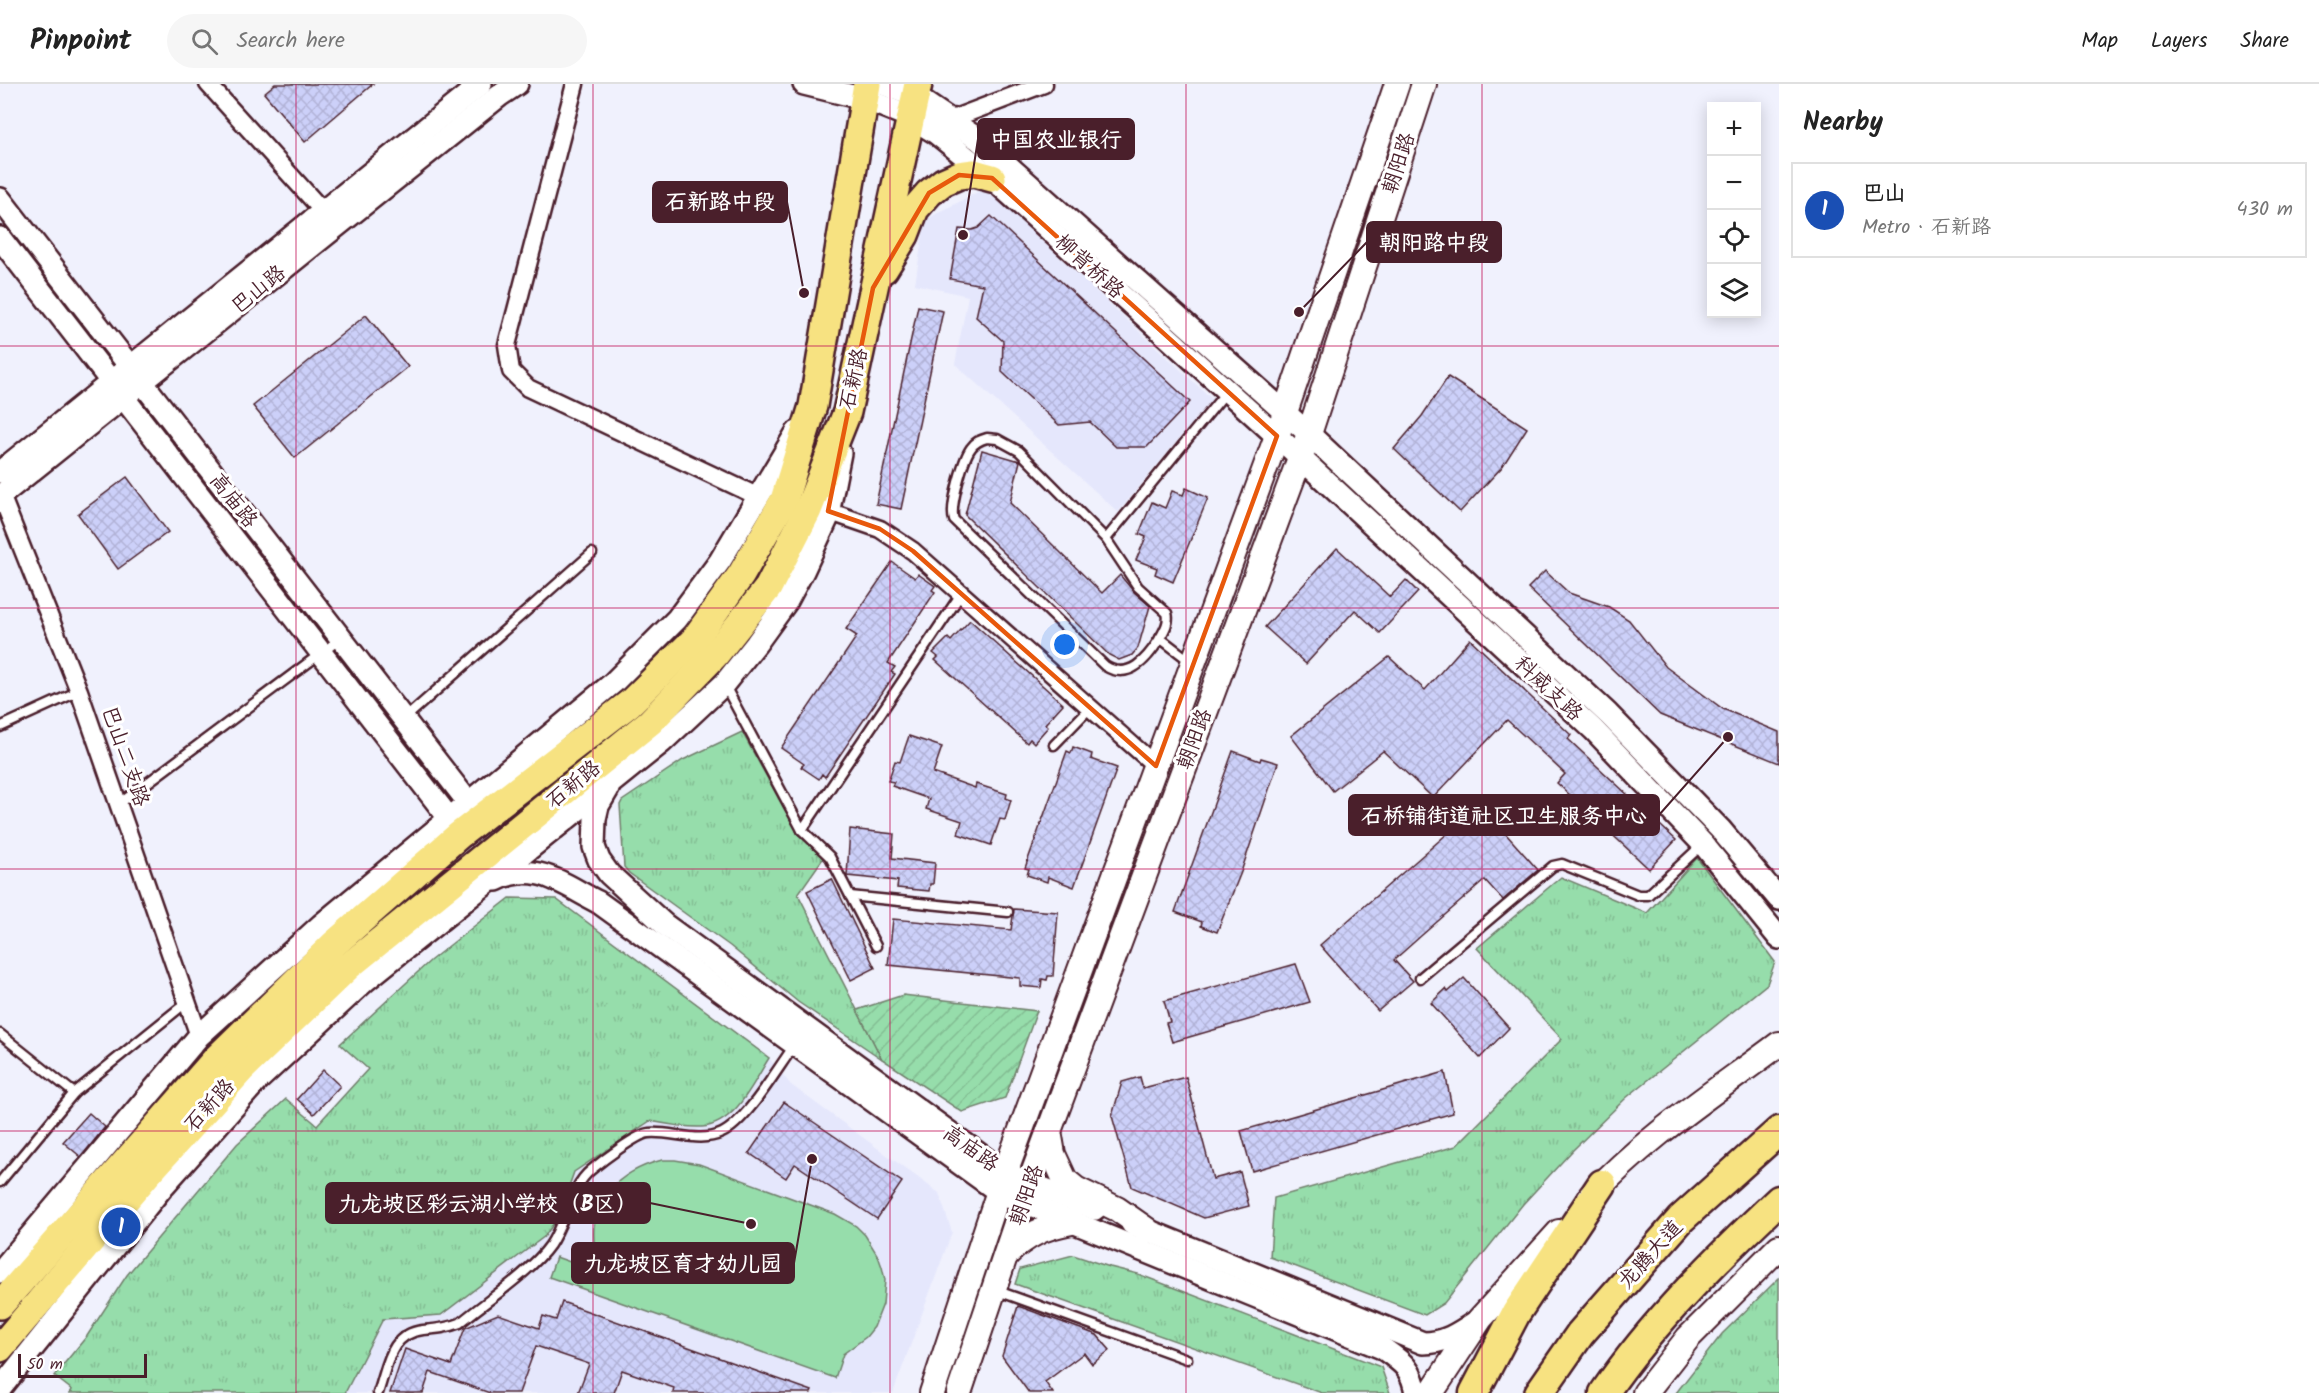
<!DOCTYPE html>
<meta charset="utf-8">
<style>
body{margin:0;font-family:Kalam,"LXGW WenKai TC",sans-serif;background:#f6f6f6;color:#222}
.controls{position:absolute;right:18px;top:18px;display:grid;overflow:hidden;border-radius:0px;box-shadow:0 3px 15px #0003}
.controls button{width:54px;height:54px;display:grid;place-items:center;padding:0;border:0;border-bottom:2px solid #e0e0e0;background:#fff;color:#222;font:30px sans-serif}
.scale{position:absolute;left:18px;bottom:15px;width:129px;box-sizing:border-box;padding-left:6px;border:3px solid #4a1f2b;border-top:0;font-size:16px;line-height:21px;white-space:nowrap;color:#4a1f2b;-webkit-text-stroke:4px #fff;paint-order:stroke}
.you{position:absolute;left:1065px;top:561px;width:21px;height:21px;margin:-15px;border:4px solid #fff;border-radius:50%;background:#1a73e8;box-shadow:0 0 0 9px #1a73e833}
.badge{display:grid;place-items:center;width:39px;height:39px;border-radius:50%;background:#d1495b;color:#fff;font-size:20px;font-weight:700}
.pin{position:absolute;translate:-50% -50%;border:3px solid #fff;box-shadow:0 2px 6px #0006}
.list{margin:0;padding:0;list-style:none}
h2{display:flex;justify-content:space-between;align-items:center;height:78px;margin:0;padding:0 24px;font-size:26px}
h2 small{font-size:20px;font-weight:400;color:#767676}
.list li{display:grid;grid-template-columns:39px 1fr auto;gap:18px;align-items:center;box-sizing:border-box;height:96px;margin:0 12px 12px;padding:0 12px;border:2px solid #e0e0e0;border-radius:0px}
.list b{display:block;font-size:22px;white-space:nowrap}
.list p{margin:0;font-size:20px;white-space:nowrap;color:#767676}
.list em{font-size:20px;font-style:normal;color:#767676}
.icon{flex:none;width:33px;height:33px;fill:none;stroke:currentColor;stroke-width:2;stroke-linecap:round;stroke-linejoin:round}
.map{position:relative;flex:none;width:1779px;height:1309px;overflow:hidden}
header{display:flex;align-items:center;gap:36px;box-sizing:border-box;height:84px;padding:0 30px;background:#fff;border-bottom:2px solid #e0e0e0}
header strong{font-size:28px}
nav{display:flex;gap:33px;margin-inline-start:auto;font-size:21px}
.search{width:420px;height:54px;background:#f6f6f6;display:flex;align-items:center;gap:15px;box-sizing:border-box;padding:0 21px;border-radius:33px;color:#767676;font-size:22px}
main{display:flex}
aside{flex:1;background:#fff}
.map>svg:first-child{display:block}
</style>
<header>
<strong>Pinpoint</strong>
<div class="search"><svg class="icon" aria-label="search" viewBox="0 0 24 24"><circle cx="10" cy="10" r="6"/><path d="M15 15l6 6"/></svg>Search here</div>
<nav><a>Map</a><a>Layers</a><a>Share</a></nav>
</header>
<main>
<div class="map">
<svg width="1779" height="1309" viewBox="0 0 1779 1309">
<defs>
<pattern id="grass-tufts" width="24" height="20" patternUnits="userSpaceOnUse" patternTransform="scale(1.5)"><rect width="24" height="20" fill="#96ddab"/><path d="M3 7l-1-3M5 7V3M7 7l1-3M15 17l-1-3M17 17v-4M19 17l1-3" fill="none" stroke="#83bd93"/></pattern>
<pattern id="garden-furrows" width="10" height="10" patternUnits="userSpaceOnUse" patternTransform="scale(1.5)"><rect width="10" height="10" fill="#96ddab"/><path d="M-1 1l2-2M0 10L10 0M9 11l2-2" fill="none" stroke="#83bd93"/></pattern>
<pattern id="building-cross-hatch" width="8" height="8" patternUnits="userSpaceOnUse" patternTransform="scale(1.5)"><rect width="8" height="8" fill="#ccd0f9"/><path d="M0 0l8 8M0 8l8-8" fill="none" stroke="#b1b2d6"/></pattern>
</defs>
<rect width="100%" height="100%" fill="#f0f1fd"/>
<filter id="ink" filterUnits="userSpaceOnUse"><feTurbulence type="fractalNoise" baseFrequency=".0167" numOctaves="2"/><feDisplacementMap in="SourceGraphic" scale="12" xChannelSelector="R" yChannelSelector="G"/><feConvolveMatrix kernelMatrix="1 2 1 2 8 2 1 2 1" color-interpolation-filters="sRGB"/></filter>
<g filter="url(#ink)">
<!-- built -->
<g fill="#e5e7fc">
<polygon points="985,104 1212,315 1118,428 955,280 968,212 915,200 925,136"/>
<polygon points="769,974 791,1001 939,1109 952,1148 893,1309 345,1309 383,1235 441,1231 558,1133 574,1088 650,1037 685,1043 739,1020"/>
</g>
<!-- grass -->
<g fill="url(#grass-tufts)" stroke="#707e6b" stroke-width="1.5">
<polygon points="742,648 794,742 807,758 824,773 798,810 882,975 798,918 730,862 629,789 624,783 620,721 622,717 683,676"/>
<polygon points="1697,774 1775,878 1767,900 1626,1014 1573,1066 1523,1120 1444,1219 1425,1231 1270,1173 1274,1114 1456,1062 1562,955 1477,864 1561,793 1647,829"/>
<path d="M510,814L556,815L769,974C753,999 736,1040 702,1043C684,1044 667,1040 650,1037L574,1088L558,1133L545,1152L441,1231L383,1235L345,1309H70L72,1306L54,1292L87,1252L127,1191L237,1060L286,1015L317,1041L368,985L340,960L431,876Z"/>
<polygon points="1073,1171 1110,1183 1138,1190 1381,1283 1390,1309 1322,1309 1015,1200 1020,1185"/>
<polygon points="1779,1194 1779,1309 1676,1309 1722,1250"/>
</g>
<!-- garden -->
<polygon fill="url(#garden-furrows)" stroke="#707e6b" stroke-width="1.5" points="903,911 1037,927 1005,1014 962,1028 882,975 857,926"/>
<!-- pitch -->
<path fill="#96ddab" stroke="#707e6b" stroke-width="1.5" d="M662,1076H675L699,1080L835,1130L856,1142L865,1151L878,1172L882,1183L885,1196L883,1220L874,1243L866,1253L843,1270L835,1294L549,1193L556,1173L604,1190C601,1181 596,1173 595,1164C587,1116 620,1087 662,1076Z"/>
<!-- building -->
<g fill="url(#building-cross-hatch)" stroke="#4a1f2b" stroke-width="1.5">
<polygon points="275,0 373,0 305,58 264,9"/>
<polygon points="991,132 1190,318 1147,363 1116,363 1090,338 1059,341 1002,288 1003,257 976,233 983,201 950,195 959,145 972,146 978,144"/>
<polygon points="918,222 943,227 901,425 876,420"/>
<polygon points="366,231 408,283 295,374 253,322"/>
<polygon points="1448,293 1527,344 1502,383 1460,428 1394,365 1422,332"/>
<polygon points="982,366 1020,377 1010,419 1102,509 1120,491 1134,508 1150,522 1138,564 1132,571 1119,576 1109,571 965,431"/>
<polygon points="127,393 168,448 118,485 78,430"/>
<polygon points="1186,404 1208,414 1173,498 1155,490 1157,484 1136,476 1146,453 1139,450 1152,418 1165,424 1172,407 1183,411"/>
<polygon points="1337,464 1390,513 1406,496 1418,508 1380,549 1355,526 1306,580 1265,543"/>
<polygon points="892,478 915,494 918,490 935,502 932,506 935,508 888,579 895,583 891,588 895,590 825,693 822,690 819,695 801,683 804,680 781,664 857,552 846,545"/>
<polygon points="1545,487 1569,509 1609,523 1629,536 1666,583 1723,625 1779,648 1779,679 1660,631 1528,504"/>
<polygon points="970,536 1063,620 1045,640 1048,643 1034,659 1030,655 1027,659 935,576 938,573 933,569 948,554 951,557"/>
<polygon points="1470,555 1571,651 1568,655 1676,756 1649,785 1557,699 1565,690 1507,636 1433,714 1383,667 1333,707 1291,652 1389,573 1425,606"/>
<polygon points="909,652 942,663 933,689 975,704 976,700 1007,710 1006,714 1011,716 1005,736 1000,735 991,761 958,750 962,737 926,725 929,715 892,702 894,698 888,697 895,677 900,678"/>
<polygon points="1073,663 1092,670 1091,675 1117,684 1074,803 1048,793 1047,798 1027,791 1029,785 1025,784 1067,667 1071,669"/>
<polygon points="1233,667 1260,677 1261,674 1278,679 1241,788 1217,848 1201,842 1202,838 1175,828"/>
<polygon points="1480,721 1538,786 1503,816 1485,796 1422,851 1394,876 1413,897 1378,927 1320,861"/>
<polygon points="850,745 894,750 892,774 935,779 933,800 930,800 929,807 897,804 898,797 847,792"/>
<polygon points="832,795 875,884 851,896 807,807"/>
<polygon points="1014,825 1058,828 1053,892 1048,892 1047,896 1042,895 1041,904 1020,902 1020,894 888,881 893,835 1011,846"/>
<polygon points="1296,880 1310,918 1172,958 1166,939 1170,938 1164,917"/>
<polygon points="1464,894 1509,944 1480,974 1431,919 1446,905 1448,908"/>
<polygon points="323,986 340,1002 314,1030 297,1015"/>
<polygon points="1445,988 1453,1029 1252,1087 1241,1047"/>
<polygon points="1140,993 1143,1004 1186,993 1213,1095 1240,1088 1249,1122 1204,1134 1132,1103 1112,1032 1122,998"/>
<polygon points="784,1018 902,1098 877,1135 795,1080 786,1094 749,1069"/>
<polygon points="89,1029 105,1043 81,1073 63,1058"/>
<polygon points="562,1218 812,1307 811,1309 673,1309 674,1304 622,1286 614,1309 578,1309 589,1280 536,1262 519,1309 490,1309 430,1288 423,1309 390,1309 405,1265 451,1281 465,1244 498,1230 539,1244 543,1232 556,1236"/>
<polygon points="1018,1222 1097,1251 1110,1266 1092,1280 1084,1269 1045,1298 1053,1309 1029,1309 1002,1272"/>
</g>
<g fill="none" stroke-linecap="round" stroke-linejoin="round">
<!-- service casing -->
<g stroke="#4a1f2b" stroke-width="13">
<g id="service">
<path d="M987,354L997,355L1019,367L1106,455L1138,503L1167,529C1170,538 1164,547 1159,556C1147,575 1129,597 1105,582L954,436C949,424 963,375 971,364C975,358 980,356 987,354Z"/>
<polyline points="1106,455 1227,307"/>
<polyline points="1160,554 1190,577"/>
<polyline points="724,600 802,746 830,773 876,862"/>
<polyline points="404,635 592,469"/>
<polyline points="0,643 79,607"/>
<polyline points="1054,661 1090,624"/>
<polyline points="119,720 340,555"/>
<polyline points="802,746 961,510"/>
<polyline points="850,812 1008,828"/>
<polyline points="1420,894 1553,782 1562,780 1638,811 1648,811 1703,760"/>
<polyline points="0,950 74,1009"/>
<polyline points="0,1098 74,1009 187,918"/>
<polyline points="995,1206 1187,1275"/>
<path d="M378,1309C388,1281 389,1250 423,1246C436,1245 448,1244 460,1239C485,1218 532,1187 550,1161C565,1139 571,1102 591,1086C602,1077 637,1050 649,1049C673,1047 699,1060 722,1049C747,1037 777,985 794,962"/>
</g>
</g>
<!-- minor casing -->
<g stroke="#4a1f2b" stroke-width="21">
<g id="minor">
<polyline points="208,0 330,135"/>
<polyline points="575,0 507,261 511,287 528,304 759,413"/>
<polyline points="952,35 1044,0"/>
<polyline points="1,411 79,607 199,952"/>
<polyline points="828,427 880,445 913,467 1156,682"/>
</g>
</g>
<!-- tertiary casing -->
<g stroke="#4a1f2b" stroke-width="26">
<g id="tertiary">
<polyline points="804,0 865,15 910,33 936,49 992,94 1277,352 1594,646 1703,760 1779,854"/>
<polyline points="883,0 916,13 978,55 1309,350 1608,630 1720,745 1779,815"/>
<polyline points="0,115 468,718"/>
<polyline points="0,154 449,734"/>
<polyline points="0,388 481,0"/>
<polyline points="0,412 499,12 517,0"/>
<polyline points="608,705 598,722 595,735 594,763 599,776 609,790 665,841 1005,1089 1095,1125"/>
<path d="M496,796C536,776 562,800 598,818L999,1108L1382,1264C1402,1278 1412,1284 1416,1309"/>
<path d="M1132,1140L1423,1259C1445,1259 1459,1249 1477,1237"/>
<polyline points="0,1188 199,952 321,841 613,599 677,535 720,477 797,348"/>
<polyline points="0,1305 164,1101 256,998 366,896 662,658 724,600 756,560 787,517 803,487 827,435 840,369"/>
</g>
</g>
<!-- secondary casing -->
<g stroke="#4a1f2b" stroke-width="28">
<g id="secondary">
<polyline points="1049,1047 1053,1070 1065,1096 1076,1105 1117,1125 1147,1146"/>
<path d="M1590,1113C1644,1054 1715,1008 1779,960"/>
<path d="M1006,1171C1026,1151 1044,1143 1072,1138"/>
<polyline points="932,1309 1005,1089 1277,352 1397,0"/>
<polyline points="959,1309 1030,1098 1309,350 1424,0"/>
<polyline points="1431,1309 1480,1235 1559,1148"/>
<polyline points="1645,1309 1688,1254 1779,1163"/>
</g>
</g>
<!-- primary casing -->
<g stroke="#4a1f2b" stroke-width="32">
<g id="primary">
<polyline points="884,185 905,151 915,125 929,109 943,98 959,91 974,89 992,94"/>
<polyline points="0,1221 216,975 334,860 459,751 630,619 694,556 741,491 784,416 813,322 867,0"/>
<polyline points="0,1264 146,1092 242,985 349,882 650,638 715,571 768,504 808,426 847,328 918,0"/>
</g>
</g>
<!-- trunk casing -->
<g stroke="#4a1f2b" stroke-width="33">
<g id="trunk">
<polyline points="1474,1309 1516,1229 1602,1100"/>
<polyline points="1539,1309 1580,1250 1681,1135 1779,1047"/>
<path d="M1604,1309C1652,1239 1717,1174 1779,1116"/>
</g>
</g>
<!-- service -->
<use href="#service" stroke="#fff" stroke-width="8"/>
<!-- minor -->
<use href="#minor" stroke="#fff" stroke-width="16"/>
<!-- tertiary -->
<use href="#tertiary" stroke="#fff" stroke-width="21"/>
<!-- secondary -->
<use href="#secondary" stroke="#fff" stroke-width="24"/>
<!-- primary -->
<use href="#primary" stroke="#f7e281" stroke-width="27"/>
<!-- trunk -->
<use href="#trunk" stroke="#f7e281" stroke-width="28"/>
</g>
</g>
<!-- marked area -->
<path fill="none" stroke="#e8590c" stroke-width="4.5" stroke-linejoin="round" d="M959,91L992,94L1277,352L1156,682L913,467L880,445L828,427L873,204L929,109Z"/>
<!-- grid -->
<path fill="none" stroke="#c2185b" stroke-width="1.5" stroke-opacity="0.55" d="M296,0V1309M593,0V1309M890,0V1309M1186,0V1309M1482,0V1309M0,262H1779M0,524H1779M0,785H1779M0,1047H1779"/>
<g text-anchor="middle" stroke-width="6" stroke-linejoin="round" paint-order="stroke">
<!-- street labels -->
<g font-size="21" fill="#4a1f2b" stroke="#fff">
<text transform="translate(1398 79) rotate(-72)" y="7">朝阳路</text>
<text transform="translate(1090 182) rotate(42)" y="7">柳背桥路</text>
<text transform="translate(258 205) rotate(-39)" y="7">巴山路</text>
<text transform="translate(853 295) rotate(-77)" y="7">石新路</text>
<text transform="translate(234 416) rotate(52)" y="7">高庙路</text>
<text transform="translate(1549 604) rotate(43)" y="7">科威支路</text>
<text transform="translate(1194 655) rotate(-70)" y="7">朝阳路</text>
<text transform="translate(126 672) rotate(71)" y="7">巴山二支路</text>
<text transform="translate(573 700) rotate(-39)" y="7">石新路</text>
<text transform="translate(209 1021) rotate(-48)" y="7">石新路</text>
<text transform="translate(971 1064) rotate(36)" y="7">高庙路</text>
<text transform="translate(1026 1111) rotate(-71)" y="7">朝阳路</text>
<text transform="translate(1650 1170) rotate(-48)" y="7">龙腾大道</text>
</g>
</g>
<!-- callouts -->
<path fill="none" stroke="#4a1f2b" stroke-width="2" d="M963 151L978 55M804 209L787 118M1299 228L1367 158M1728 653L1659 731M751 1140L650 1119M812 1075L794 1179"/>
<g fill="#4a1f2b" stroke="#fff" stroke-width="2">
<circle cx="963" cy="151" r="6"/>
<circle cx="804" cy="209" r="6"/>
<circle cx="1299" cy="228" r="6"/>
<circle cx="1728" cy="653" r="6"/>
<circle cx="751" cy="1140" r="6"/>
<circle cx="812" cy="1075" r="6"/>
</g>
<g fill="#4a1f2b" stroke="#4a1f2b" stroke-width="2">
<rect x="978" y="35" width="156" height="40" rx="6"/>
<rect x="653" y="98" width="134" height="40" rx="6"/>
<rect x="1367" y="138" width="134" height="40" rx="6"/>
<rect x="1349" y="711" width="310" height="40" rx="6"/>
<rect x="326" y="1099" width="324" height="40" rx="6"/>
<rect x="572" y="1159" width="222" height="40" rx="6"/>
</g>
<g font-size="22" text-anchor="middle" font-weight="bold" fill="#fff">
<text x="1056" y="63">中国农业银行</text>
<text x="720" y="125">石新路中段</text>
<text x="1434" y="166">朝阳路中段</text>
<text x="1504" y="739">石桥铺街道社区卫生服务中心</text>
<text x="488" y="1127">九龙坡区彩云湖小学校（B区）</text>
<text x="683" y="1187">九龙坡区育才幼儿园</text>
</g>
</svg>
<div class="controls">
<button>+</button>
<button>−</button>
<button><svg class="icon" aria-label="locate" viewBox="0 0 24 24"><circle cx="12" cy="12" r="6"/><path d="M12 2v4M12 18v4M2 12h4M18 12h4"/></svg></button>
<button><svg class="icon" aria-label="layers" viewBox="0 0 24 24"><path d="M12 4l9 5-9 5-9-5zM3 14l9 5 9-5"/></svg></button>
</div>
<div class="scale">50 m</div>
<div class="you"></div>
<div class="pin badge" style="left:121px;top:1143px;background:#1a4fb4">1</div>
</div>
<aside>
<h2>Nearby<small></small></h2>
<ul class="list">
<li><span class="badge" style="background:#1a4fb4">1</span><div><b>巴山</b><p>Metro · 石新路</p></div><em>430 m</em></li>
</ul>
</aside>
</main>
